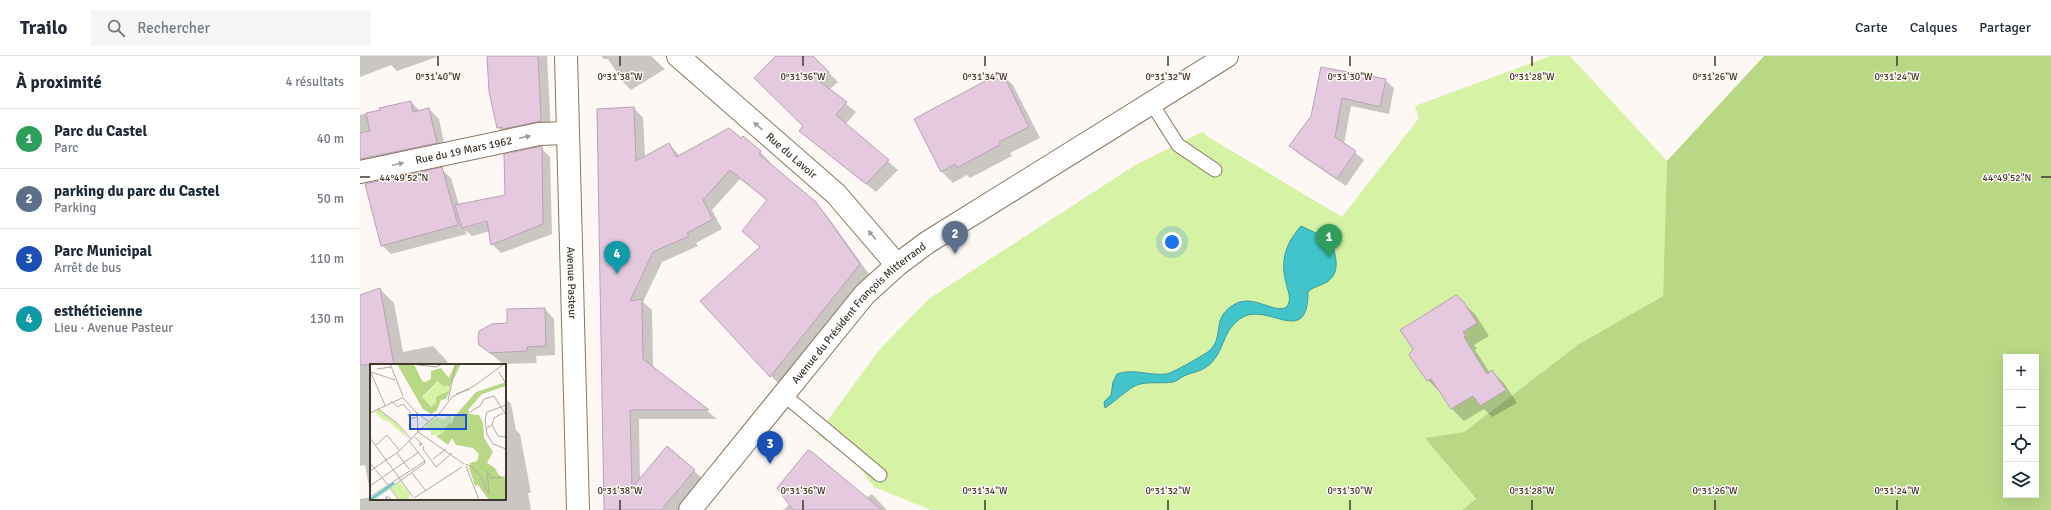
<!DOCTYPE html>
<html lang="fr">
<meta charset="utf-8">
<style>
body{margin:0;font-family:Signika,sans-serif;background:#f6f6f7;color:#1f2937}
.controls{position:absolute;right:12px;bottom:12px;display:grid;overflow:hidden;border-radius:0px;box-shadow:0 4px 16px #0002}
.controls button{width:36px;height:36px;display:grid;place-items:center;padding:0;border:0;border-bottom:1px solid #e0e1e3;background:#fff;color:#1f2937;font:20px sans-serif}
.you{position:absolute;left:812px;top:186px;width:14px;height:14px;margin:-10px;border:3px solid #fff;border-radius:50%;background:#1a73e8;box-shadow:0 0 0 6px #1a73e833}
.badge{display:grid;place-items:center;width:26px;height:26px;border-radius:50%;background:#a41354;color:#fff;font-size:13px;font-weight:700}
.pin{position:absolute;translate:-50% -33px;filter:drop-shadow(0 1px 2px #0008)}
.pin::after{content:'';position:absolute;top:21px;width:14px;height:12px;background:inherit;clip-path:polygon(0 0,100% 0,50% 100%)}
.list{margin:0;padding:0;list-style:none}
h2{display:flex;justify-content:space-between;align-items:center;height:52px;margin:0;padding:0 16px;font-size:17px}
h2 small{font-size:13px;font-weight:400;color:#747a83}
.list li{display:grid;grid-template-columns:26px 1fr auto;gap:12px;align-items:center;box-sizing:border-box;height:60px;padding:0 16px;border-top:1px solid #e0e1e3}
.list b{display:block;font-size:15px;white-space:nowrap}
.list p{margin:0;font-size:13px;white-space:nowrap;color:#747a83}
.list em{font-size:13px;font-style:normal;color:#747a83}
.icon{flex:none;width:22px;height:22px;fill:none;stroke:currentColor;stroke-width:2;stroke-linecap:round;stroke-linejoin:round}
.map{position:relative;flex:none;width:1691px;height:454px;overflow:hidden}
header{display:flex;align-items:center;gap:24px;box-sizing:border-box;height:56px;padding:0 20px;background:#fff;border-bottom:1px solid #e0e1e3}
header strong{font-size:19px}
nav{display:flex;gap:22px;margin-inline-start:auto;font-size:14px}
.search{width:280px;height:36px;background:#f6f6f7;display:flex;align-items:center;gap:10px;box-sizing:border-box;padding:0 14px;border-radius:0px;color:#747a83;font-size:15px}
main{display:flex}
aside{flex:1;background:#fff}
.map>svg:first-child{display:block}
</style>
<header>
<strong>Trailo</strong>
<div class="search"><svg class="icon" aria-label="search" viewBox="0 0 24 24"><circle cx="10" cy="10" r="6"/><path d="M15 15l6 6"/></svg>Rechercher</div>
<nav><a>Carte</a><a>Calques</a><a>Partager</a></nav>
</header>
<main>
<aside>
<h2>À proximité<small>4 résultats</small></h2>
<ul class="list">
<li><span class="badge" style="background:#2e9e5b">1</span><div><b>Parc du Castel</b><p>Parc</p></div><em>40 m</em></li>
<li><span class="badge" style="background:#5c6f8a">2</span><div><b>parking du parc du Castel</b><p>Parking</p></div><em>50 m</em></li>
<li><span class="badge" style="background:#1a4fb4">3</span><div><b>Parc Municipal</b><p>Arrêt de bus</p></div><em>110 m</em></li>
<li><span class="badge" style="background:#0f9aa8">4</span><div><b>esthéticienne</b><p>Lieu · Avenue Pasteur</p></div><em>130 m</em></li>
</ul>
</aside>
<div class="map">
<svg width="1691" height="454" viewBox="0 0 1691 454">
<rect width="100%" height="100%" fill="#fdf8f3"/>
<!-- green -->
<polygon fill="#d5f2a5" points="1190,0 1210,0 1307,105 1303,240 1219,288 1104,376 1066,382 1116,444 1102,454 571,454 514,431 491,400 457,379 519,294 570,242 777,108 842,76 850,82 982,161 1059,62 1055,50"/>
<!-- forest -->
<path fill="#b9d886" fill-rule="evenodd" d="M1404,0H1691V454H1102L1116,443L1065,382L1104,376L1219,288L1303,240L1307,105ZM1646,301H1676V439H1646Z"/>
<!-- water -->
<path fill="#41c5ca" stroke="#419b9b" d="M941,170L971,184C975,197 982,216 967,226C961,230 954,230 948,236C948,292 909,247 883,261C861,274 866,294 849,309C841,316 832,316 824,320C820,322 817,325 813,326C801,328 788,325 777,329C770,331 753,347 745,352L744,346L751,339L753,326L757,318C774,312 789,320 806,318C811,318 844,299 849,295C866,280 849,261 877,247C895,239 914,258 927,251C932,242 928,236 926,227C920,204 926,187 941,170Z"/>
<!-- shadow -->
<g fill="#0003" fill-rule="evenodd">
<polygon points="0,0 76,0 77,1 37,15 31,9 0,21"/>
<polygon points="128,0 187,0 191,76 148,82 138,72"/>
<polygon points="241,0 291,0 305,13 271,34 263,26 248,3 244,3"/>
<polygon points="418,0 452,0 478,26 469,34 496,56 485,69 538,114 516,136 440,75 444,70"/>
<polygon points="962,13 1025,24 1034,32 1029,58 991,50 984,88 1004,104 986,130 939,98 931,90 952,60"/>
<polygon points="641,18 653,29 680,82 650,97 652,100 610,122 607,119 593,127 581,115"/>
<polygon points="51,46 60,55 69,53 79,63 86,97 0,112 0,59"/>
<polygon points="274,52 283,62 285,101 309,88 320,100 381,84 400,96 410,106 408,107 465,157 509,218 420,329 411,320 401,191 408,145 380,123 352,154 362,173 336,187 338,190 302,206 283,246 292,254 293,311 357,363 279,363 280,423 334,415 344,424 319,454 245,454"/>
<path d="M181,92L190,101L192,178L141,197L132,188L130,175L112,180L105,174L107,178L31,198L22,189L81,113L91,122L99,149L146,140ZM131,162L132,164L108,171V169Z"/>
<polygon points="20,233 34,247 43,296 73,290 87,305 88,309 11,309 11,443 145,443 145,342 151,348 156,374 160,378 171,437 168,437 171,454 0,454 0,443 11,441 5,409 0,410 0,240"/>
<polygon points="1102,246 1115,258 1129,280 1114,289 1117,292 1115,294 1130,317 1132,315 1144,327 1157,347 1132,361 1124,353 1104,365 1092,353 1081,336 1080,336 1068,324"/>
<polygon points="185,253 194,263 195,299 176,300 177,307 143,308 120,289 148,268"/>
<polygon points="512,438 527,454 423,454 430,448 506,442"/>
</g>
<!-- building -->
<g fill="#e4c9df" stroke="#baa1b6">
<polygon points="127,0 178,0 181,65 143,73 142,71 137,72 129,36"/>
<polygon points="416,0 453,0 469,16 459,25 487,46 476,59 529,104 506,128 439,75 443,70 394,22"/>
<polygon points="961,11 1026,23 1020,51 982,42 975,81 996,95 977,123 929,90 951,60"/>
<polygon points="642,16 669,71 639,86 641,88 597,112 595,108 581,116 554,63"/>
<polygon points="51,45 53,56 69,52 77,87 0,103 0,77 10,75 6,57 20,54 19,52"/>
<polygon points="274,51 276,105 309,87 316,101 369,72 381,82 383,80 401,95 399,98 456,146 500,208 410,321 340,245 400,191 382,175 407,144 370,114 343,144 353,163 327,177 329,180 293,196 270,245 282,243 283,303 349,354 270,354 272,432 307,390 335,414 301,454 244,454 237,53"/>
<polygon points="182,90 183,168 131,189 127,165 102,172 95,149 145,139 144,98"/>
<polygon points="82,111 98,169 21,190 5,128"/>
<polygon points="20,232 34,309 0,309 0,239"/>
<polygon points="1096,239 1103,245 1117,267 1103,276 1106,280 1104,281 1127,318 1132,314 1146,334 1120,350 1113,340 1091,353 1071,323 1067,325 1049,299 1053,293 1040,274"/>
<polygon points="185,252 186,290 167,291 167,295 130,297 119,289 118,283 119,275 132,268 147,267 147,253"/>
<polygon points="448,394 452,396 522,454 433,454 417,432"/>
</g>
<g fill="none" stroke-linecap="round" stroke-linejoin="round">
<!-- lane casing -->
<g stroke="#8b755f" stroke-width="15">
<g id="lane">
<polyline points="792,48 818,89 855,114"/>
<polyline points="424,339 520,419"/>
</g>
</g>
<!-- street casing -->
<g stroke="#8b755f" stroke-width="24">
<g id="street">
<path id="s1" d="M318,0L476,138L537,209"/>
<path id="s2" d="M0,116L179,78L207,77"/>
</g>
</g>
<!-- secondary casing -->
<g stroke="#8b755f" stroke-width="24">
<g id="secondary">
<path id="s3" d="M206,0L218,454"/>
<path id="s4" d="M330,454L505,238L537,209L568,186L867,0"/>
</g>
</g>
<!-- lane -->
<use href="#lane" stroke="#fff" stroke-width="13"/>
<!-- street -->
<use href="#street" stroke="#fff" stroke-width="22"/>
<!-- secondary -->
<use href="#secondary" stroke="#fff" stroke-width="22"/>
</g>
<!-- one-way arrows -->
<defs><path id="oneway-solid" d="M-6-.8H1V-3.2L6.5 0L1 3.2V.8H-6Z"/></defs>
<g fill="#a09c96">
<use href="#oneway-solid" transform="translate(398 70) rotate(-139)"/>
<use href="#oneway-solid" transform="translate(165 81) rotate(-12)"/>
<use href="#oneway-solid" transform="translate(38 108) rotate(-12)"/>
<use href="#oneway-solid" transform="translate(512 179) rotate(-131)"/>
</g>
<!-- ticks -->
<path fill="none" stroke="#41382e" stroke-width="1.5" d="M78,0V10M260,0V10M443,0V10M625,0V10M808,0V10M990,0V10M1172,0V10M1355,0V10M1537,0V10M0,121H10M1681,121H1691M260,444V454M443,444V454M625,444V454M808,444V454M990,444V454M1172,444V454M1355,444V454M1537,444V454"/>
<g text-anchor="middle" stroke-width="3" stroke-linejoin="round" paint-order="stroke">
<!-- street labels -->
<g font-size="11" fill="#41382e" stroke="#fdf8f3">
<text dy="4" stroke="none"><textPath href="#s2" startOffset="106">Rue du 19 Mars 1962</textPath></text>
<text dy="4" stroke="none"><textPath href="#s1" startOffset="151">Rue du Lavoir</textPath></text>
<text dy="4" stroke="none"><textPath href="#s3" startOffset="227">Avenue Pasteur</textPath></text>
<text dy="4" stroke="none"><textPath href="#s4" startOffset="260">Avenue du Président François Mitterrand</textPath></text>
</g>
</g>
<!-- overview -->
<g transform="translate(10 308)">
<rect width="136" height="136" fill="#fdf8f3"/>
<path d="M69,17L80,22V26L66,33V39L61,44L52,34ZM9,45L27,59L39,76L18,57L13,56L5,48ZM80,50L83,58L76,63L74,68L61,72V67L55,63L57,60L68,53L73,56ZM30,118L40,130L38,136H30L21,124Z" fill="#d5f2a5"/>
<path d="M27,0H44L52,17L56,18L61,15V7L71,4L79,14L85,0H91L80,22H73L68,17L52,33L61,43L66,39V33L80,26L76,35L71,36L67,46L61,50L53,45ZM136,18V22L112,30L98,46L100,50L109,51L113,59L114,74L123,88L117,99L125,104L128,110L136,116V136H119L108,121L105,122L99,103L100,99L107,97L109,90L103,84L86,81L82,74L78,81L66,72L74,68L75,63L83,58V54L106,28Z" fill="#b9d886"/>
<path fill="none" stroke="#41c5ca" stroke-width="2" d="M1,135L24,119"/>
<path fill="none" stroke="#b2aba4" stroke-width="1" d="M20,0L33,32M48,1L66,3L72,0M7,5L21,3M0,7L15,41M1,8L25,16M129,8L136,20M86,30L100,25M34,35L32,33L47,49L48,68L94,100M78,36L86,0M21,37L28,43L33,40L41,49M136,41L117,48L115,56L117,70L123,80L136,85M8,45L28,60L41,75M100,48L110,42L114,35L124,32L136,51M0,49L32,34M47,49L58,57M38,50L40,55L47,53M122,61L128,72L136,73M117,64L122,61L124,54L133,49M45,73L50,78V82L52,80L50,78M0,74L43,133M39,77L55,97M6,81L17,71L30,87M54,82L53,85L66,103L82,89M27,89L39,105M63,95L76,85M0,99L18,121M95,100L101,102L111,113L119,130L117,107L121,114L136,113M96,102L109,136M0,107L28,88L58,58L70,49L82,33L104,22L134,0M42,109L56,127M0,122L49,88M20,124L29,136M0,133L55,97M44,134L92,103M3,136L55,99V97M20,136L15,134L17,132L20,134V136"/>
<path fill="#1d4ed8" fill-opacity="0.15" stroke="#1d4ed8" stroke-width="2" d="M40,51H96V65H40Z"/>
<rect width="136" height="136" fill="none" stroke="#41382e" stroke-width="2"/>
</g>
<g font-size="10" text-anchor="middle" fill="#41382e" stroke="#fdf8f3" stroke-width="3" stroke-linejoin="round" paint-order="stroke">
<text x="78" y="24">0°31'40"W</text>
<text x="260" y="24">0°31'38"W</text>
<text x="443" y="24">0°31'36"W</text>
<text x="625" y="24">0°31'34"W</text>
<text x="808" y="24">0°31'32"W</text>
<text x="990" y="24">0°31'30"W</text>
<text x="1172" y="24">0°31'28"W</text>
<text x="1355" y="24">0°31'26"W</text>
<text x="1537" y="24">0°31'24"W</text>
<text x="44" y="125">44°49'52"N</text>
<text x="1647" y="125">44°49'52"N</text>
<text x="260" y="438">0°31'38"W</text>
<text x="443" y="438">0°31'36"W</text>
<text x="625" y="438">0°31'34"W</text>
<text x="808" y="438">0°31'32"W</text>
<text x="990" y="438">0°31'30"W</text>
<text x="1172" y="438">0°31'28"W</text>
<text x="1355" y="438">0°31'26"W</text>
<text x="1537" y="438">0°31'24"W</text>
</g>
</svg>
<div class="controls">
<button>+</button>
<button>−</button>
<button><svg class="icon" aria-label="locate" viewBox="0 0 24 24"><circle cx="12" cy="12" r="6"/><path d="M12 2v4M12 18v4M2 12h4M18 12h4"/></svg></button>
<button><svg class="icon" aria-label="layers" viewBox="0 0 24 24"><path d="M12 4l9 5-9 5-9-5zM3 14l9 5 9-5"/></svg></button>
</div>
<div class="you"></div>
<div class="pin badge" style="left:969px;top:201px;background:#2e9e5b">1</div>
<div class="pin badge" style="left:595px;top:198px;background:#5c6f8a">2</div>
<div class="pin badge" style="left:410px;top:408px;background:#1a4fb4">3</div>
<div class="pin badge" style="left:257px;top:218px;background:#0f9aa8">4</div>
</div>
</main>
